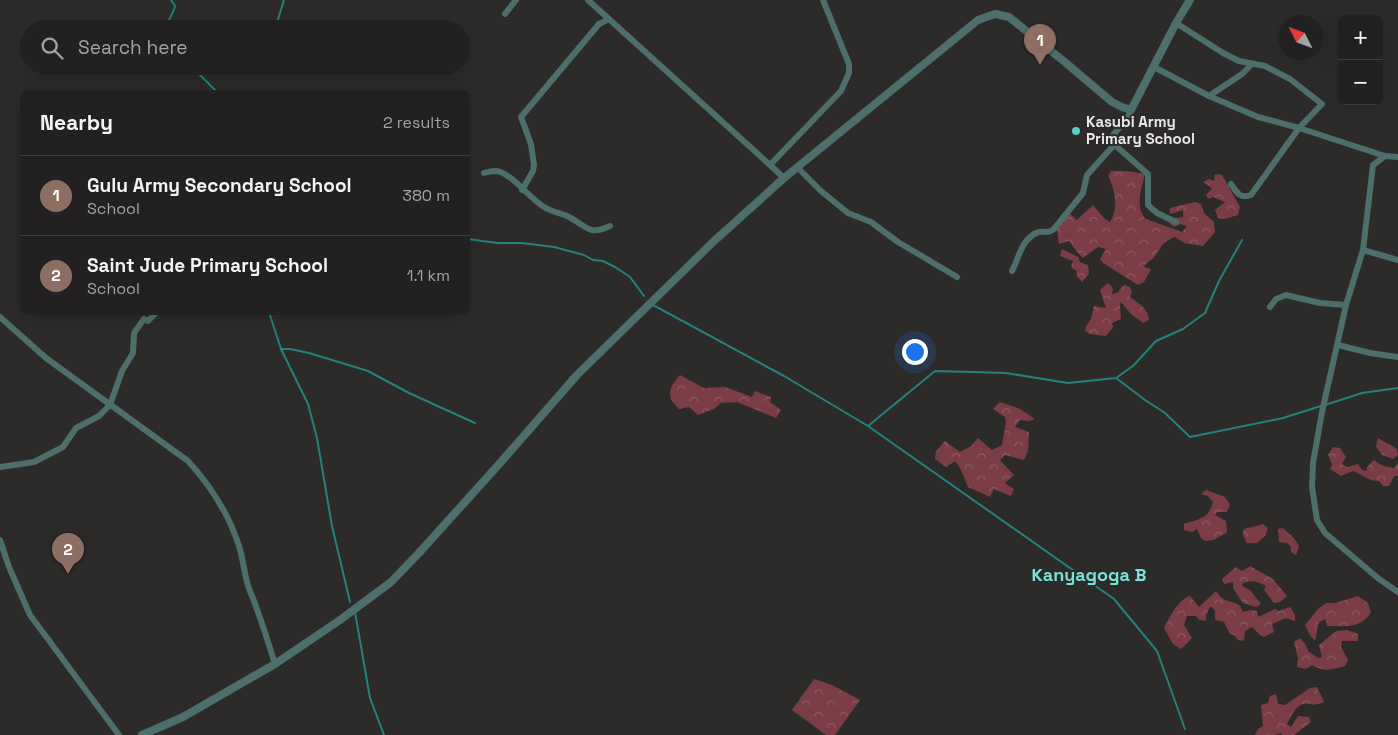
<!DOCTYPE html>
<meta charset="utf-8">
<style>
body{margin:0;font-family:"Space Grotesk",sans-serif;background:#2a2829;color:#f1f3f6}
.controls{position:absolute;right:15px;top:15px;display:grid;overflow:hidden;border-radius:8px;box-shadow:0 5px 20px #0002}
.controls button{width:45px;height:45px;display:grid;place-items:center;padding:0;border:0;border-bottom:1px solid #3f3e3e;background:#222020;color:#f1f3f6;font:25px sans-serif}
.compass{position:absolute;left:1278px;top:15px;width:45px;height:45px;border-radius:50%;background:#222020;box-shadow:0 5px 20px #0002;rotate:312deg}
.you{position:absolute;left:914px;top:351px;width:18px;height:18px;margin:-12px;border:4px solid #fff;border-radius:50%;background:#1a73e8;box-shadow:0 0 0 8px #1a73e833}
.badge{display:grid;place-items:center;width:32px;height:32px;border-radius:50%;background:#bca0f2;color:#fff;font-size:16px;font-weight:700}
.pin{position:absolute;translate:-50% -41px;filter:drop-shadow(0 1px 2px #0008)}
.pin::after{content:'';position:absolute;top:26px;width:18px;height:15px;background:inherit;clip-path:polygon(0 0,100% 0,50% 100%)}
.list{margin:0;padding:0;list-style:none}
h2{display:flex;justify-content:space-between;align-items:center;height:65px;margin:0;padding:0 20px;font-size:21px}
h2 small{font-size:16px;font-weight:400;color:#a2a3a5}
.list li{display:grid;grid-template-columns:32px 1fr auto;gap:15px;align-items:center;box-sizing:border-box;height:80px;padding:0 20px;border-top:1px solid #3f3e3e}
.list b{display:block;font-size:19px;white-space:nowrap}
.list p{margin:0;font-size:16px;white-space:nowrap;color:#a2a3a5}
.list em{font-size:16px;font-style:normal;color:#a2a3a5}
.icon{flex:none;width:28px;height:28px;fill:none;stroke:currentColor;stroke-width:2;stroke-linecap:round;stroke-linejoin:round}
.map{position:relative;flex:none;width:1398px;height:735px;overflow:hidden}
.search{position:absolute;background:#222020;box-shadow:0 5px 20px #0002;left:20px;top:20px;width:450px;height:55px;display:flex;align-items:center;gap:12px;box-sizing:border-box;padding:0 18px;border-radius:28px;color:#a2a3a5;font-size:19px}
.panel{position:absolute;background:#222020;box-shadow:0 5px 20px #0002;left:20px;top:90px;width:450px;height:225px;border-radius:8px}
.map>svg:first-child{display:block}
</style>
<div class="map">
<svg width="1398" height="735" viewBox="0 0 1398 735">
<defs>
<pattern id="forest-crowns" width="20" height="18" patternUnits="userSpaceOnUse" patternTransform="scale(1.25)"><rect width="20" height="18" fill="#7a3d45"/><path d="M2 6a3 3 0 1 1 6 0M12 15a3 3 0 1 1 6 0" fill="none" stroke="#8d5960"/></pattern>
</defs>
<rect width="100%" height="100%" fill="#2d2a2a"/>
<!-- forest -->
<g fill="url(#forest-crowns)">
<path d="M1111,171H1128L1145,174C1142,187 1134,207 1146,219L1182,232L1187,226L1180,224L1174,227L1168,222L1173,218L1183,217V210L1170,214V208L1195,202L1201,204L1204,213L1214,222L1215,232L1203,246L1184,243L1175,237C1160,243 1163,246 1155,256C1152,261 1147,261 1144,267L1151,269L1144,282L1138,285L1103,263L1100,259L1106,249L1098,247L1083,258L1077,252L1069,241L1059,244L1056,224L1067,211L1077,220L1093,205L1105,219L1110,222C1119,208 1115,189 1108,176Z"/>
<polygon points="1219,174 1222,175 1240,207 1238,215 1224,219 1218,218 1215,210 1225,202 1213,197 1208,199 1206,195 1212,188 1203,182 1209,179 1214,181 1215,175"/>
<polygon points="1062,249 1078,257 1080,262 1088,265 1089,274 1082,282 1077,276 1076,270 1073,269 1071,266 1073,261 1060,256"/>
<path d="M1108,283L1113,288L1112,294L1117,293L1124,285L1130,287L1132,292L1130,297C1138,303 1149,309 1149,320L1143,323L1131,314L1121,302L1120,305L1121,319L1112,323L1113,327L1106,336L1090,334L1085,331L1086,326L1091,319L1094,306L1106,308L1100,290Z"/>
<path d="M680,375L704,388L725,387L752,397L755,391L771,397L770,402L781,410L776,418L737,402L721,403L714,409L698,415L689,407L679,409C666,397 668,388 680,375Z"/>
<polygon points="1000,402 1020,409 1035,419 1029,421 1020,420 1015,427 1029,432 1028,451 1024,460 1005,455 1000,460 1014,475 1005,483 1014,489 1011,496 994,489 990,497 968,487 960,468 955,461 946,467 935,459 936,451 945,441 960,452 971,446 978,438 992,450 1002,445 1006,422 1005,417 993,409"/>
<polygon points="1378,438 1397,449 1398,455 1393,459 1382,455 1376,447"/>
<path d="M1333,447L1340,448L1346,457L1342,464L1347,467L1358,464L1362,470L1367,471V467L1374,460C1380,465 1385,467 1394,468L1398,463V476H1394L1389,486H1383L1379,481C1368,481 1363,475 1353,471L1341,476L1330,469L1332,464L1328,455Z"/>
<path d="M1206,490L1225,497L1230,505L1227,512H1217L1215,515L1226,521L1227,532L1214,540L1205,541L1201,538L1197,529L1192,532L1184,530V524C1199,519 1209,519 1213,502L1208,496L1201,494Z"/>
<path d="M1263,524L1268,528L1265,536L1257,543H1247L1243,535V530C1250,526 1256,527 1263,524Z"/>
<polygon points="1283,528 1294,538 1299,546 1296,555 1291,552 1291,547 1287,543 1279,542 1278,529"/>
<path d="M1250,566L1273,579L1287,596L1280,602L1274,603L1264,590L1266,586C1257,581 1252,580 1243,583L1242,586L1250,590L1261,604L1256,607L1243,603L1233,588V582L1224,584L1222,579L1236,567L1242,571Z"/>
<path d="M1216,591C1218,593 1219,596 1222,598C1230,604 1240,600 1243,612L1251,610L1257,611L1258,617L1275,609L1279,611L1290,607L1295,615V621L1286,618L1272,624L1274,632L1264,637L1260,635L1252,627L1245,631L1244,641L1238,640L1234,635L1230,634L1224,622L1215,620V611L1212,607H1210L1206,615V621L1199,620L1196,616H1187L1184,625L1192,638L1181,649L1173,644L1164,628C1170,617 1177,601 1190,596L1199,607Z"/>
<path d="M1358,596L1368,603L1371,612C1362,629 1344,626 1327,626L1325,619L1319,622L1315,641L1310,635L1305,625L1318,609L1326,603H1335Z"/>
<path d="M1347,630L1358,634V641H1342L1341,647L1348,660L1345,666C1332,670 1323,672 1312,665L1306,669L1297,667L1298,658L1294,642L1300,638L1306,645L1308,651L1318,658L1322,657L1319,645L1336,631Z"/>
<polygon points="814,679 832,685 860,700 835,735 826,735 792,710"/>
<path d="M1317,687L1324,702C1312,707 1312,703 1303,704C1295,706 1291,717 1287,724L1291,727L1298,716L1309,717L1311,722L1294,735H1282L1281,733L1274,735H1255L1258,729L1263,726L1261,705L1268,703L1270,696L1276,694L1278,704L1285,705L1310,688Z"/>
</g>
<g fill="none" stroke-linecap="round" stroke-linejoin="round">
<!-- stream -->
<g stroke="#22827c" stroke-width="2">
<path d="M167,29C166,20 174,14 175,6L171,0"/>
<polyline points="275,29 284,0"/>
<polyline points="194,66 197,72 215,90 216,92"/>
<polyline points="468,239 497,243 522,243 554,247 584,255 593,260 603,261 615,267 630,277 644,296"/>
<polyline points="653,305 784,376 868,426 1114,599 1157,651 1185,729"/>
<polyline points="269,312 281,349 308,404 317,438 332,526 350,602"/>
<polyline points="281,349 290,349 309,353 368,371 409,393 475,423"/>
<polyline points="1116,378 1145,400 1165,413 1190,437 1283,418 1321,406"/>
<polyline points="1325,405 1362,393 1398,388"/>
<polyline points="868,426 935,371 1006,373 1068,383 1116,378 1133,366 1156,341 1183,329 1205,313 1219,281 1242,240"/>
<polyline points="355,612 370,698 384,735"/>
</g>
<!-- minor -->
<g stroke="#4d6f6b" stroke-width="6">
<polyline points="588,0 770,165"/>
<polyline points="505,14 516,0"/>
<path d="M1176,23L1223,53L1239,61L1265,66L1290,79L1322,104L1299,128L1251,195C1240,199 1237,193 1231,184"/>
<polyline points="1154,67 1209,96 1258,117 1299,128 1385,156 1398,157"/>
<polyline points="1209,96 1242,74 1252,64"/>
<polyline points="1131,110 1128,117 1109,140 1148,174 1148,205 1157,213 1176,222"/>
<polyline points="1385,156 1373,165 1363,250 1346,305 1322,412 1313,463 1312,487 1317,520 1325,533 1379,579 1398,592"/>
<polyline points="797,167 821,191 848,213 871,222 898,242 957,277"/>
<path d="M484,173C487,172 492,171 496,171C511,172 530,199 544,207C552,212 561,213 569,217C588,227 589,236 610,226"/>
<polyline points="784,178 770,165 841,91 849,73 849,64 823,0"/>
<polyline points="522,190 533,171 534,165 531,144 521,117 599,24 609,19"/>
<polyline points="1363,250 1398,260"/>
<path d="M1012,271C1019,258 1022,237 1039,232C1045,231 1048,234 1054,229L1083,193L1087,175L1114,145"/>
<polyline points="1270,307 1276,299 1286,295 1320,303 1346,305"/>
<path d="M0,317L46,358L188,461C210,485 229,515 239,546C244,561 244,577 250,591C260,615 267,639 275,664"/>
<polyline points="1338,345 1370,353 1398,357"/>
<polyline points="0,467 34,462 63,447 76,428 99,416 110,405 122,371 133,353 134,333 144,319 148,321 157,312"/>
<polyline points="0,540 9,567 30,615 119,735"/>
</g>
<!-- tertiary -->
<polyline stroke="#4d6f6b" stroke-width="8" points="142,735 183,717 275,664 340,620 391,582 418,554 501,462 577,375 713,242 784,178 978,20 995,14 1009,17 1066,63 1112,102 1122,107 1131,110 1176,23 1190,0"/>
</g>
<!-- markers -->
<circle fill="#55cec5" stroke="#2d2a2a" stroke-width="2" cx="1076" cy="131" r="5"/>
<g text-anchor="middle" stroke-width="4" stroke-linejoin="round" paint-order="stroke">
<!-- poi labels -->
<g font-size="15" font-weight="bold" fill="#e9e7e7" stroke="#2d2a2a" text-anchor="start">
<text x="1086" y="127">Kasubi Army<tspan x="1086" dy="17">Primary School</tspan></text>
</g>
<!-- quarter labels -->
<g font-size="18" font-weight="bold" fill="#77e2d9" stroke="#2d2a2a">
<text x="1089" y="581">Kanyagoga B</text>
</g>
</g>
</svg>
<div class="controls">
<button>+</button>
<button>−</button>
</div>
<svg class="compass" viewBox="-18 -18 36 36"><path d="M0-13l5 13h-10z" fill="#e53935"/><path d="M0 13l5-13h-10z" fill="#a2a3a5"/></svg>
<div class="you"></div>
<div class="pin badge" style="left:1040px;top:65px;background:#8d6e63">1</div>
<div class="pin badge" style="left:68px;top:574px;background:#8d6e63">2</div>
<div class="search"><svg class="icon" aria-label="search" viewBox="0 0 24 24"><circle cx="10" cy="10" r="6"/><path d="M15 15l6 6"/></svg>Search here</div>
<section class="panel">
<h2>Nearby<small>2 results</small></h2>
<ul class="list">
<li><span class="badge" style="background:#8d6e63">1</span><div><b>Gulu Army Secondary School</b><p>School</p></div><em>380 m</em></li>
<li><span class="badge" style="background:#8d6e63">2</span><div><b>Saint Jude Primary School</b><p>School</p></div><em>1.1 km</em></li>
</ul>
</section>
</div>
